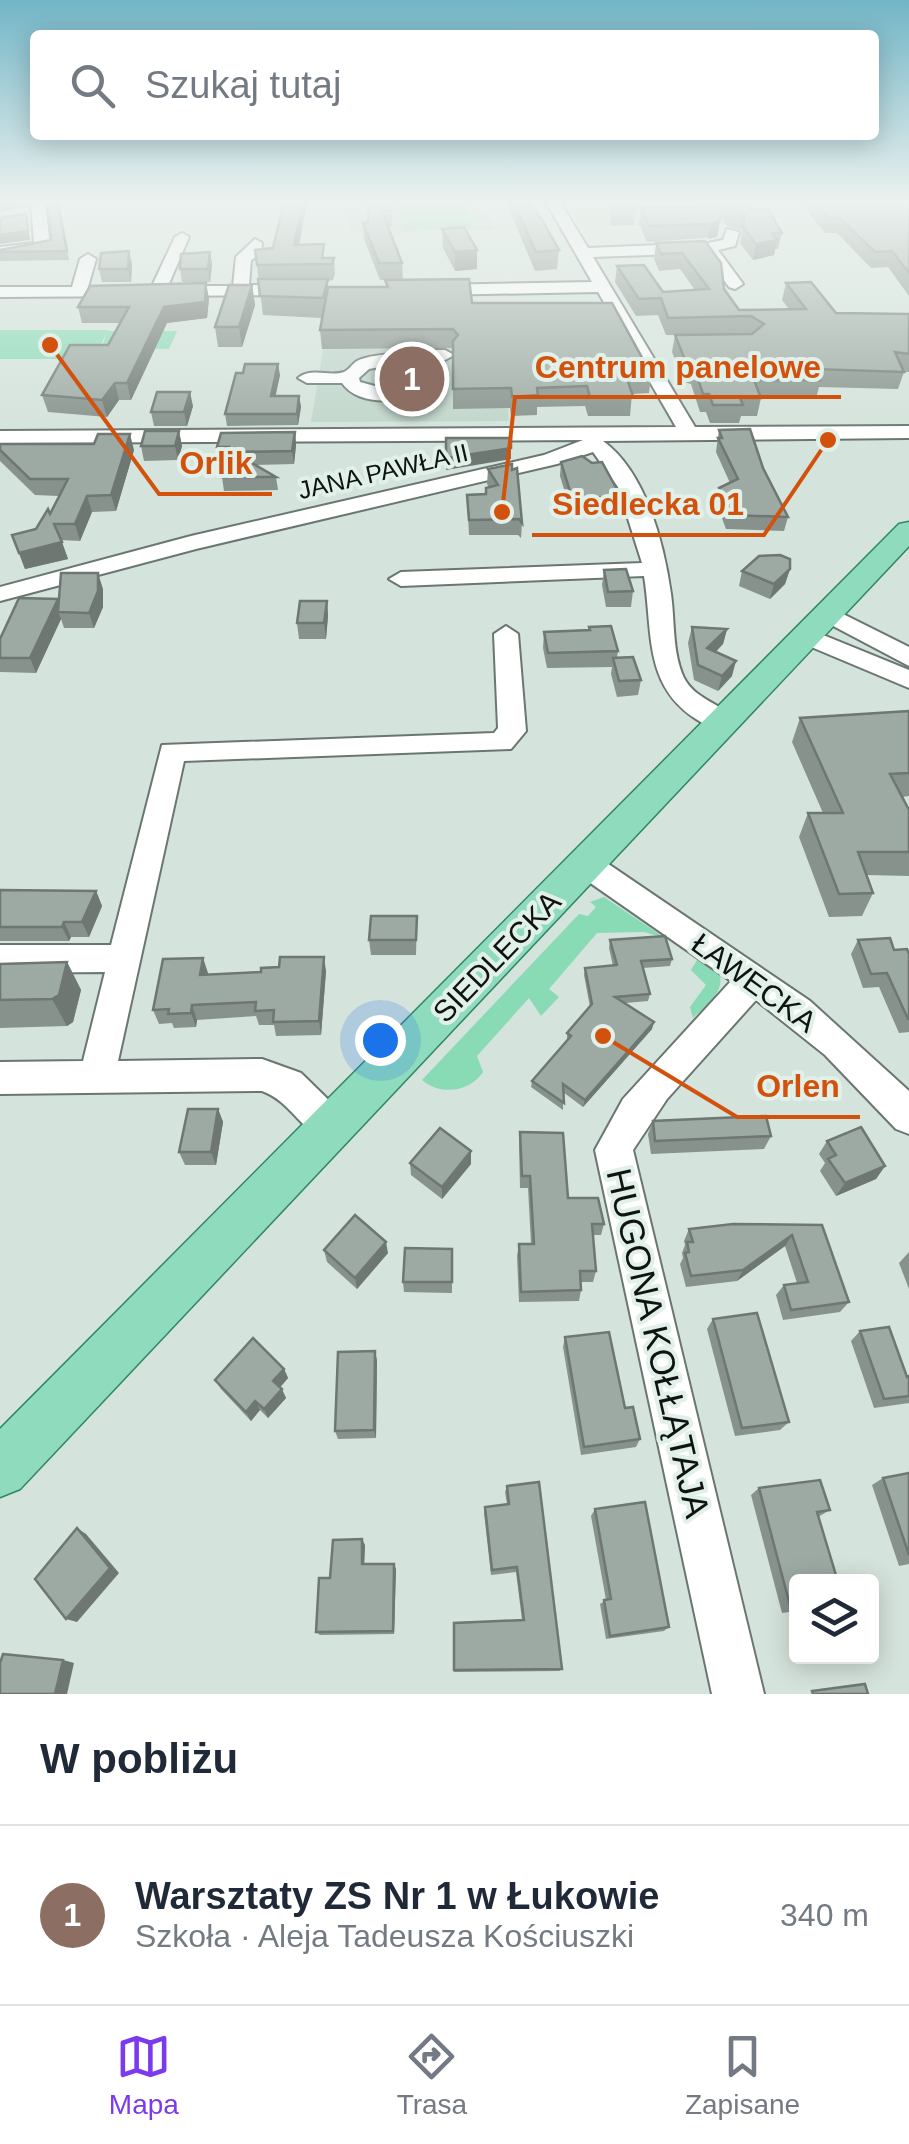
<!DOCTYPE html>
<html lang="pl">
<meta charset="utf-8">
<style>
body{margin:0;font-family:Arial,sans-serif;background:#f6f6f7;color:#1f2937}
.controls{position:absolute;right:30px;bottom:30px;display:grid;overflow:hidden;border-radius:10px;box-shadow:0 5px 25px #0003}
.controls button{width:90px;height:90px;display:grid;place-items:center;padding:0;border:0;border-bottom:2px solid #e0e1e3;background:#fff;color:#1f2937;font:50px sans-serif}
.you{position:absolute;left:380px;top:1040px;width:35px;height:35px;margin:-25px;border:8px solid #fff;border-radius:50%;background:#1a73e8;box-shadow:0 0 0 15px #1a73e833}
.badge{display:grid;place-items:center;width:65px;height:65px;border-radius:50%;background:#7c3aed;color:#fff;font-size:32px;font-weight:700}
.pin{position:absolute;translate:-50% -50%;border:5px solid #fff;box-shadow:0 2px 10px #0006}
.list{margin:0;padding:0;list-style:none}
h2{display:flex;justify-content:space-between;align-items:center;height:130px;margin:0;padding:0 40px;font-size:42px}
h2 small{font-size:32px;font-weight:400;color:#747a83}
.list li{display:grid;grid-template-columns:65px 1fr auto;gap:30px;align-items:center;box-sizing:border-box;height:180px;padding:0 40px;border-top:2px solid #e0e1e3}
.list b{display:block;font-size:38px;white-space:nowrap}
.list p{margin:0;font-size:32px;white-space:nowrap;color:#747a83}
.list em{font-size:32px;font-style:normal;color:#747a83}
.icon{flex:none;width:55px;height:55px;fill:none;stroke:currentColor;stroke-width:2;stroke-linecap:round;stroke-linejoin:round}
.map{position:relative;flex:none;width:909px;height:1694px;overflow:hidden}
.search{position:absolute;background:#fff;box-shadow:0 5px 25px #0003;left:30px;right:30px;top:30px;height:110px;display:flex;align-items:center;gap:25px;box-sizing:border-box;padding:0 35px;border-radius:10px;color:#747a83;font-size:38px}
.sheet{height:310px;background:#fff}
nav{display:flex;justify-content:space-around;align-items:center;box-sizing:border-box;height:140px;border-top:2px solid #e0e1e3;background:#fff;font-size:28px;color:#747a83}
nav a{display:grid;justify-items:center;gap:5px}
nav .on{color:#7c3aed}
.map>svg:first-child{display:block}
</style>
<div class="map">
<svg width="909" height="1694" viewBox="0 0 909 1694">
<rect width="100%" height="100%" fill="#d4e3db"/>
<!-- built -->
<g fill="#c0d6cb">
<polygon points="353,202 478,202 496,230 351,233 343,204"/>
<polygon points="566,202 748,202 765,223 581,226"/>
<polygon points="502,334 509,421 311,422 325,338"/>
</g>
<!-- green -->
<g fill="#88dbb5">
<polygon points="466,202 474,228 402,230 398,203"/>
<polygon points="0,330 108,330 108,331 177,331 169,349 101,348 108,331 93,359 0,359"/>
<path d="M604,897L665,938L644,932L597,933L549,989L559,997L541,1016L529,998L477,1056L483,1072C470,1092 440,1096 422,1080L579,914L588,916L596,907L590,902Z"/>
<path d="M697,960L720,975C724,993 706,1005 693,1018L690,1007L706,985L691,970Z"/>
</g>
<g fill="none" stroke-linecap="round" stroke-linejoin="round">
<!-- minor casing -->
<g stroke="#6a7771" stroke-width="4">
<g id="minor">
<polygon points="31,202 45,202 50,246 0,257 0,247 34,243"/>
<path d="M546,202H560L588,248L708,243L723,240L727,229L739,232L735,246L718,250L743,284L735,289L729,287L704,253L593,257L695,427L909,426V438L603,441C646,472 664,544 671,594C675,622 672,652 684,678C696,701 724,703 736,723L733,729C718,734 709,727 696,719C643,685 653,631 644,576L401,586L389,579L401,572L642,563L618,487L593,452L557,464L196,549L0,601V587L191,536L544,455L583,440L0,443V431L676,427L598,292L433,295L425,290L433,285L592,282Z"/>
<polygon points="182,233 189,237 168,286 233,286 236,257 255,239 262,243 261,254 251,260 249,285 297,285 305,290 297,295 0,297 0,287 72,287 80,259 88,254 96,259 88,287 152,286 175,237"/>
<path d="M419,350H445L454,355L445,360L420,361L433,372L430,385C410,404 359,408 342,383H307L298,378C312,367 329,377 344,372C349,370 352,364 357,361C373,353 400,355 419,350ZM391,365L415,373L412,382L386,389L360,382L359,378L369,369Z"/>
<polygon points="829,607 909,647 909,666 820,619 817,614 820,609"/>
<path d="M506,626L518,634L526,731L511,749L184,761L118,1061L262,1059L301,1073L346,1117L352,1129L346,1141L333,1146C304,1135 291,1101 262,1091L0,1094V1062L83,1061L105,972L0,973V945H111L162,745L494,733L498,728L494,634Z"/>
<polygon points="806,628 909,670 909,688 797,641 794,636"/>
<polygon points="587,853 598,857 810,1001 909,1091 909,1134 896,1129 825,1055 756,1000 667,1099 633,1150 764,1694 712,1694 595,1150 623,1099 731,981 576,873 572,865 576,857"/>
</g>
</g>
<!-- major casing -->
<g stroke="#318665" stroke-width="3">
<polygon id="major" points="909,522 909,546 20,1489 0,1497 0,1429 899,524"/>
</g>
<!-- minor -->
<use href="#minor" fill="#fff" fill-rule="evenodd"/>
<!-- major -->
<use href="#major" fill="#8fdbbd" fill-rule="evenodd"/>
</g>
<!-- wall -->
<g fill="#87928c">
<polygon points="59,202 69,260 0,261 0,252 51,240"/>
<polygon points="284,202 307,202 299,245 325,258 334,258 335,274 333,280 328,281 328,287 386,287 385,280 380,280 364,239 363,223 368,222 391,202 392,227 388,227 402,263 403,280 472,303 651,374 649,393 632,394 630,416 588,416 585,406 537,407 537,415 511,416 510,408 453,409 453,348 322,349 320,330 322,318 263,315 255,250 273,248"/>
<polygon points="506,202 528,202 559,250 557,269 535,271"/>
<polygon points="609,202 634,202 636,208 634,225 611,226"/>
<polygon points="694,202 745,202 750,209 782,233 778,249 775,249 774,255 753,260 740,243 742,230 727,226 721,217 717,237 647,242 639,224 641,208 695,207"/>
<polygon points="800,202 909,202 909,296 888,267 871,268 837,233 825,233"/>
<polygon points="442,229 477,269 455,271 443,248"/>
<polygon points="705,241 724,289 739,310 789,309 782,300 786,283 836,313 909,314 909,372 904,372 898,389 819,387 816,398 761,398 757,416 741,416 739,423 710,423 706,412 700,412 691,384 684,382 672,352 675,335 749,334 666,335 658,315 636,316 615,282 617,266 663,292 695,290 680,269 659,271 654,259 656,243"/>
<polygon points="210,252 212,265 210,282 182,282 180,269"/>
<polygon points="132,264 131,282 102,282 99,269"/>
<polygon points="206,283 209,299 207,318 167,323 131,400 119,400 107,417 48,412 42,395 108,345 120,323 82,323 78,307"/>
<polygon points="252,285 255,305 242,347 218,347 215,327"/>
<polygon points="280,375 275,396 299,396 301,407 298,425 227,426 225,414"/>
<polygon points="193,406 187,426 154,426 151,412"/>
<polygon points="719,430 763,468 788,517 784,531 726,529 716,502 719,488 730,483 716,452"/>
<polygon points="179,431 182,446 178,460 144,461 141,446"/>
<polygon points="295,432 296,445 294,464 255,465 276,477 278,490 224,491 222,477 226,460 220,460 217,447"/>
<polygon points="0,444 134,450 116,511 92,512 80,541 61,540 68,559 25,569 12,535 36,529 50,514 59,496 35,495 0,461"/>
<polygon points="561,462 618,508 572,515 560,476"/>
<polygon points="488,469 522,523 521,538 518,535 469,535 467,495 485,494 489,487 487,484"/>
<polygon points="790,569 785,584 770,599 739,586 742,571"/>
<polygon points="604,570 633,591 631,607 606,607 602,585"/>
<polygon points="103,589 103,607 94,628 64,628 61,619 36,673 0,672 0,639 58,599"/>
<polygon points="327,601 328,616 326,639 299,639 297,623"/>
<polygon points="589,627 618,651 617,658 641,680 638,695 617,697 611,674 612,667 547,668 543,648 544,632 588,630"/>
<polygon points="692,627 727,629 723,644 716,652 732,676 718,691 694,680 688,643"/>
<polygon points="909,711 909,796 902,797 909,810 909,876 867,875 873,893 862,916 829,917 799,837 808,813 823,813 792,742 800,718"/>
<polygon points="0,890 96,891 102,906 89,937 71,937 69,941 0,941"/>
<polygon points="417,916 416,955 371,955 369,940"/>
<polygon points="610,940 672,959 670,966 643,968 650,994 648,1001 625,1003 652,1029 583,1107 563,1092 563,1110 531,1087 532,1081 567,1041 567,1033 590,1007 584,975 585,968 613,966 609,948"/>
<polygon points="858,940 909,954 909,1032 899,1033 879,987 863,988 851,954"/>
<polygon points="203,958 207,974 326,971 321,1035 276,1036 274,1025 259,1025 256,1016 197,1020 196,1027 174,1028 172,1023 159,1024 153,1010"/>
<polygon points="67,962 81,990 73,1022 67,1026 0,1028 0,964"/>
<polygon points="218,1109 223,1122 216,1165 185,1165 179,1152"/>
<polygon points="653,1121 771,1136 764,1149 651,1154 648,1134"/>
<polygon points="520,1132 568,1198 604,1224 601,1235 593,1235 596,1271 593,1282 581,1282 581,1290 579,1301 519,1302 517,1256 519,1244 531,1244 528,1188 520,1188 519,1145"/>
<polygon points="827,1141 885,1166 876,1179 836,1196 820,1171 825,1163 819,1154"/>
<polygon points="471,1151 471,1164 442,1199 411,1175 410,1163"/>
<polygon points="822,1225 849,1302 840,1312 783,1320 776,1295 784,1285 797,1283 785,1246 737,1281 686,1287 680,1264 683,1258 682,1253 685,1245 684,1241 689,1229"/>
<polygon points="452,1249 452,1293 404,1292 403,1282"/>
<polygon points="324,1250 388,1253 357,1289 327,1262"/>
<polygon points="909,1252 909,1289 899,1263"/>
<polygon points="713,1319 789,1422 780,1430 735,1436 707,1329"/>
<polygon points="860,1331 907,1377 909,1376 909,1403 874,1408 851,1341"/>
<polygon points="565,1337 625,1408 640,1439 636,1447 581,1455 563,1347"/>
<polygon points="375,1351 377,1361 376,1438 338,1439 335,1431"/>
<polygon points="284,1369 288,1378 280,1387 286,1398 268,1418 260,1410 251,1421 221,1389 215,1380"/>
<polygon points="909,1473 909,1564 899,1566 872,1485 883,1478"/>
<polygon points="507,1486 562,1669 559,1671 454,1672 454,1623 522,1620 516,1572 491,1575 484,1513 485,1507 507,1504 505,1492"/>
<polygon points="759,1488 830,1510 818,1517 796,1582 796,1611 782,1613 751,1495"/>
<polygon points="595,1509 669,1627 664,1631 606,1639 600,1604 606,1600 591,1516"/>
<polygon points="365,1545 364,1564 396,1569 394,1634 320,1635 316,1632 330,1578"/>
</g>
<!-- shaded-wall -->
<g fill="#6e7772">
<polygon points="8,202 30,202 28,206 0,212 0,203"/>
<polygon points="303,202 307,202 296,261 294,245"/>
<polygon points="723,202 717,237 708,239 710,224"/>
<polygon points="26,214 30,240 0,244 0,235"/>
<polygon points="777,240 774,255 753,260 756,244"/>
<polygon points="477,250 477,269 455,271 455,252"/>
<polygon points="129,251 132,264 131,282 128,269"/>
<polygon points="210,252 212,265 210,282 208,269"/>
<polygon points="206,283 209,299 207,318 167,323 131,400 127,383 164,307"/>
<polygon points="252,285 255,305 242,347 239,327"/>
<polygon points="278,364 280,375 273,408 271,396"/>
<polygon points="115,383 119,400 107,417 102,400"/>
<polygon points="190,392 193,406 187,426 184,412"/>
<polygon points="299,396 301,407 298,425 297,414"/>
<polygon points="179,431 182,446 178,460 175,446"/>
<polygon points="295,432 296,445 294,464 292,451"/>
<polygon points="130,434 134,450 116,511 111,495"/>
<polygon points="511,448 511,459 446,470 446,458"/>
<polygon points="620,495 618,508 572,515 573,501"/>
<polygon points="87,496 92,512 80,541 75,524"/>
<polygon points="62,542 68,559 25,569 19,553"/>
<polygon points="790,569 785,584 770,599 774,584"/>
<polygon points="98,573 103,589 103,607 94,628 89,613"/>
<polygon points="58,599 58,612 61,619 36,673 30,658"/>
<polygon points="327,601 328,616 326,639 324,623"/>
<polygon points="727,629 723,644 703,663 707,648"/>
<polygon points="736,661 732,676 718,691 722,676"/>
<polygon points="96,891 102,906 89,937 82,922"/>
<polygon points="64,922 71,937 69,941 62,927"/>
<polygon points="324,957 326,971 321,1035 319,1021"/>
<polygon points="203,958 208,973 205,989 200,975"/>
<polygon points="67,962 81,990 73,1022 67,1026 52,999"/>
<polygon points="192,1005 197,1020 196,1027 191,1013"/>
<polygon points="654,1022 652,1029 583,1107 585,1100"/>
<polygon points="218,1109 223,1122 216,1165 211,1152"/>
<polygon points="471,1151 471,1164 442,1199 442,1187"/>
<polygon points="885,1166 876,1179 836,1196 845,1183"/>
<polygon points="792,1235 785,1246 737,1281 743,1270"/>
<polygon points="386,1242 388,1253 357,1289 355,1278"/>
<polygon points="375,1351 377,1361 376,1438 374,1430"/>
<polygon points="284,1369 288,1378 278,1390 273,1381"/>
<polygon points="282,1389 286,1398 268,1418 264,1409"/>
<polygon points="255,1401 260,1410 251,1421 246,1412"/>
<polygon points="77,1528 86,1534 119,1573 77,1622 66,1619"/>
<polygon points="362,1539 365,1545 364,1569 362,1564"/>
<polygon points="394,1564 396,1569 394,1634 393,1631"/>
<polygon points="63,1660 74,1663 67,1694 55,1694"/>
</g>
<!-- building -->
<g fill="#9daaa3" stroke="#6e7772" stroke-width="2.5">
<polygon points="47,202 58,202 67,251 0,252 0,250 51,240"/>
<polygon points="284,202 303,202 294,245 324,244 322,258 334,258 332,264 257,265 255,250 273,248"/>
<polygon points="369,202 391,202 391,211 382,211 402,263 379,263 363,223 368,222"/>
<polygon points="513,202 528,202 542,220 559,250 536,252"/>
<polygon points="612,202 634,202 636,208 613,209"/>
<polygon points="701,202 745,202 750,209 768,209 782,233 772,233 777,240 756,244 743,227 745,215 729,210 723,202 719,222 710,224 649,226 641,208 703,207"/>
<polygon points="816,202 909,202 909,273 892,251 875,252 840,218 829,218"/>
<polygon points="26,214 28,231 0,235 0,218"/>
<polygon points="464,227 477,250 455,252 442,229"/>
<polygon points="705,241 721,263 724,289 739,310 806,309 786,283 811,282 836,313 909,314 909,354 895,352 904,372 814,369 820,380 754,380 761,398 740,398 743,405 713,405 709,394 703,394 694,367 687,365 675,335 752,334 764,324 751,316 668,318 661,298 639,299 617,266 644,265 663,292 709,289 682,253 661,254 656,243"/>
<polygon points="129,251 128,269 99,269 101,253"/>
<polygon points="210,252 208,269 180,269 181,254"/>
<polygon points="258,279 328,279 323,298 260,296"/>
<polygon points="469,279 472,303 612,303 651,374 626,376 633,396 590,397 587,386 537,388 538,395 512,397 511,388 453,389 453,341 458,335 453,329 320,330 328,287 388,287 385,280"/>
<polygon points="206,283 205,302 164,307 127,383 115,383 102,400 42,395 70,345 108,345 129,307 78,307 90,286"/>
<polygon points="229,285 252,285 239,327 215,327"/>
<polygon points="245,364 278,364 271,396 299,396 297,414 225,414 236,373 243,373"/>
<polygon points="157,392 190,392 184,412 151,412"/>
<polygon points="750,429 763,468 788,517 729,515 719,488 738,479 718,438 722,438 719,430"/>
<polygon points="145,431 179,431 175,446 141,446"/>
<polygon points="295,432 292,451 233,452 276,477 222,477 229,447 217,447 221,433"/>
<polygon points="98,434 130,434 111,495 87,496 75,524 54,524 62,542 19,553 12,535 36,529 48,509 50,514 68,479 30,479 0,450 0,444 94,444"/>
<polygon points="446,438 511,438 511,448 446,458"/>
<polygon points="582,456 592,463 602,462 620,495 573,501 561,462"/>
<polygon points="512,464 512,470 517,468 522,523 519,519 469,520 467,495 486,494 486,488 498,485 488,469"/>
<polygon points="780,555 790,559 790,569 774,584 742,571 759,556"/>
<polygon points="626,569 633,591 608,592 604,570"/>
<polygon points="61,573 98,573 98,591 89,613 58,612"/>
<polygon points="19,598 58,599 30,658 0,658 0,639"/>
<polygon points="300,601 327,601 324,623 297,623"/>
<polygon points="611,626 618,651 548,653 544,632 590,630 589,627"/>
<polygon points="692,627 727,629 707,648 736,661 722,676 698,665"/>
<polygon points="633,657 641,680 619,681 613,658"/>
<polygon points="909,711 909,773 890,774 909,810 909,852 858,852 873,893 839,894 808,813 843,813 800,718"/>
<polygon points="0,890 96,891 82,922 64,922 62,927 0,927"/>
<polygon points="371,916 417,916 416,940 369,940"/>
<polygon points="665,936 672,959 641,961 650,994 615,997 654,1022 585,1100 563,1084 564,1103 532,1081 571,1036 567,1033 592,1004 585,968 617,965 610,940"/>
<polygon points="890,938 894,950 907,949 909,954 909,1019 908,1019 887,973 871,974 858,940"/>
<polygon points="280,957 324,957 319,1021 273,1022 274,1010 255,1011 256,1002 192,1005 191,1013 168,1014 169,1009 153,1010 163,959 203,958 200,975 261,972 261,968 279,967"/>
<polygon points="67,962 59,995 52,999 0,1000 0,964"/>
<polygon points="188,1109 218,1109 211,1152 179,1152"/>
<polygon points="766,1116 771,1136 655,1141 653,1121"/>
<polygon points="861,1127 885,1166 845,1183 828,1159 836,1155 827,1141"/>
<polygon points="440,1128 471,1151 442,1187 410,1163"/>
<polygon points="520,1132 563,1133 568,1198 598,1198 604,1224 592,1224 596,1271 580,1271 581,1290 521,1292 519,1244 534,1244 530,1176 522,1176"/>
<polygon points="355,1215 386,1242 355,1278 324,1250"/>
<polygon points="733,1224 822,1225 849,1302 791,1310 784,1285 808,1282 792,1235 743,1270 691,1276 685,1253 689,1252 687,1242 693,1242 689,1229"/>
<polygon points="405,1248 452,1249 452,1282 403,1282"/>
<polygon points="757,1313 789,1422 742,1428 713,1319"/>
<polygon points="889,1327 907,1377 909,1376 909,1396 884,1399 860,1331"/>
<polygon points="609,1332 625,1408 633,1407 640,1439 584,1447 565,1337"/>
<polygon points="253,1338 284,1369 273,1381 282,1389 264,1409 255,1401 246,1412 215,1380"/>
<polygon points="375,1351 374,1430 335,1431 338,1352"/>
<polygon points="909,1473 909,1555 883,1478"/>
<polygon points="820,1480 830,1510 817,1512 838,1582 796,1582 796,1608 791,1609 759,1488"/>
<polygon points="539,1482 562,1669 454,1670 454,1623 524,1620 517,1567 492,1570 485,1507 509,1504 507,1486"/>
<polygon points="645,1502 669,1627 610,1636 604,1600 611,1599 595,1509"/>
<polygon points="77,1528 110,1568 66,1619 35,1579"/>
<polygon points="362,1539 362,1564 394,1564 393,1631 316,1632 319,1578 330,1578 333,1540"/>
<polygon points="3,1654 63,1660 55,1694 0,1694 0,1663"/>
<polygon points="865,1684 868,1694 813,1694 812,1691"/>
</g>
<!-- sky -->
<linearGradient id="sky" x2="0" y2="1"><stop stop-color="#72b5c6"/><stop offset="0.46" stop-color="#ecf2ef"/><stop offset="1" stop-color="#ecf2ef" stop-opacity="0"/></linearGradient>
<rect width="909" height="439" fill="url(#sky)"/>
<g text-anchor="middle" stroke-width="8" stroke-linejoin="round" paint-order="stroke">
<!-- far-street labels -->
<g font-size="25" fill="#0f1412" stroke="#e1f0e8">
<text transform="translate(383 471) rotate(-13)" y="9">JANA PAWŁA II</text>
</g>
<!-- street labels -->
<g font-size="30" fill="#0f1412" stroke="#e1f0e8">
<text transform="translate(497 957) rotate(-46)" y="10">SIEDLECKA</text>
<text transform="translate(754 983) rotate(36)" y="10">ŁAWECKA</text>
</g>
<!-- near-street labels -->
<g font-size="35" fill="#0f1412" stroke="#e1f0e8">
<text transform="translate(658 1343) rotate(77)" y="12">HUGONA KOŁŁĄTAJA</text>
</g>
</g>
<!-- callouts -->
<path fill="none" stroke="#d2520d" stroke-width="4" d="M502 512L515 397H841M50 345L159 494H272M828 440L764 535H532M603 1036L737 1117H860"/>
<g fill="#d2520d" stroke="#e1f0e8" stroke-width="4">
<circle cx="502" cy="512" r="10"/>
<circle cx="50" cy="345" r="10"/>
<circle cx="828" cy="440" r="10"/>
<circle cx="603" cy="1036" r="10"/>
</g>
<g font-size="32" text-anchor="middle" font-weight="bold" fill="#d2520d" stroke="#e1f0e8" stroke-width="8" stroke-linejoin="round" paint-order="stroke">
<text x="678" y="378">Centrum panelowe</text>
<text x="216" y="474">Orlik</text>
<text x="648" y="515">Siedlecka 01</text>
<text x="798" y="1097">Orlen</text>
</g>
</svg>
<div class="controls">
<button><svg class="icon" aria-label="layers" viewBox="0 0 24 24"><path d="M12 4l9 5-9 5-9-5zM3 14l9 5 9-5"/></svg></button>
</div>
<div class="you"></div>
<div class="pin badge" style="left:412px;top:379px;background:#8d6e63">1</div>
<div class="search"><svg class="icon" aria-label="search" viewBox="0 0 24 24"><circle cx="10" cy="10" r="6"/><path d="M15 15l6 6"/></svg>Szukaj tutaj</div>
</div>
<section class="sheet">
<h2>W pobliżu<small></small></h2>
<ul class="list">
<li><span class="badge" style="background:#8d6e63">1</span><div><b>Warsztaty ZS Nr 1 w Łukowie</b><p>Szkoła · Aleja Tadeusza Kościuszki</p></div><em>340 m</em></li>
</ul>
</section>
<nav>
<a class="on"><svg class="icon" aria-label="map" viewBox="0 0 24 24"><path d="M3 6l6-2 6 2 6-2v14l-6 2-6-2-6 2zM9 4v14M15 6v14"/></svg>Mapa</a>
<a><svg class="icon" aria-label="directions" viewBox="0 0 24 24"><path d="M12 3l9 9-9 9-9-9zM9 14v-3h6M13 9l2 2-2 2"/></svg>Trasa</a>
<a><svg class="icon" aria-label="saved" viewBox="0 0 24 24"><path d="M7 4h10v16l-5-4-5 4z"/></svg>Zapisane</a>
</nav>
